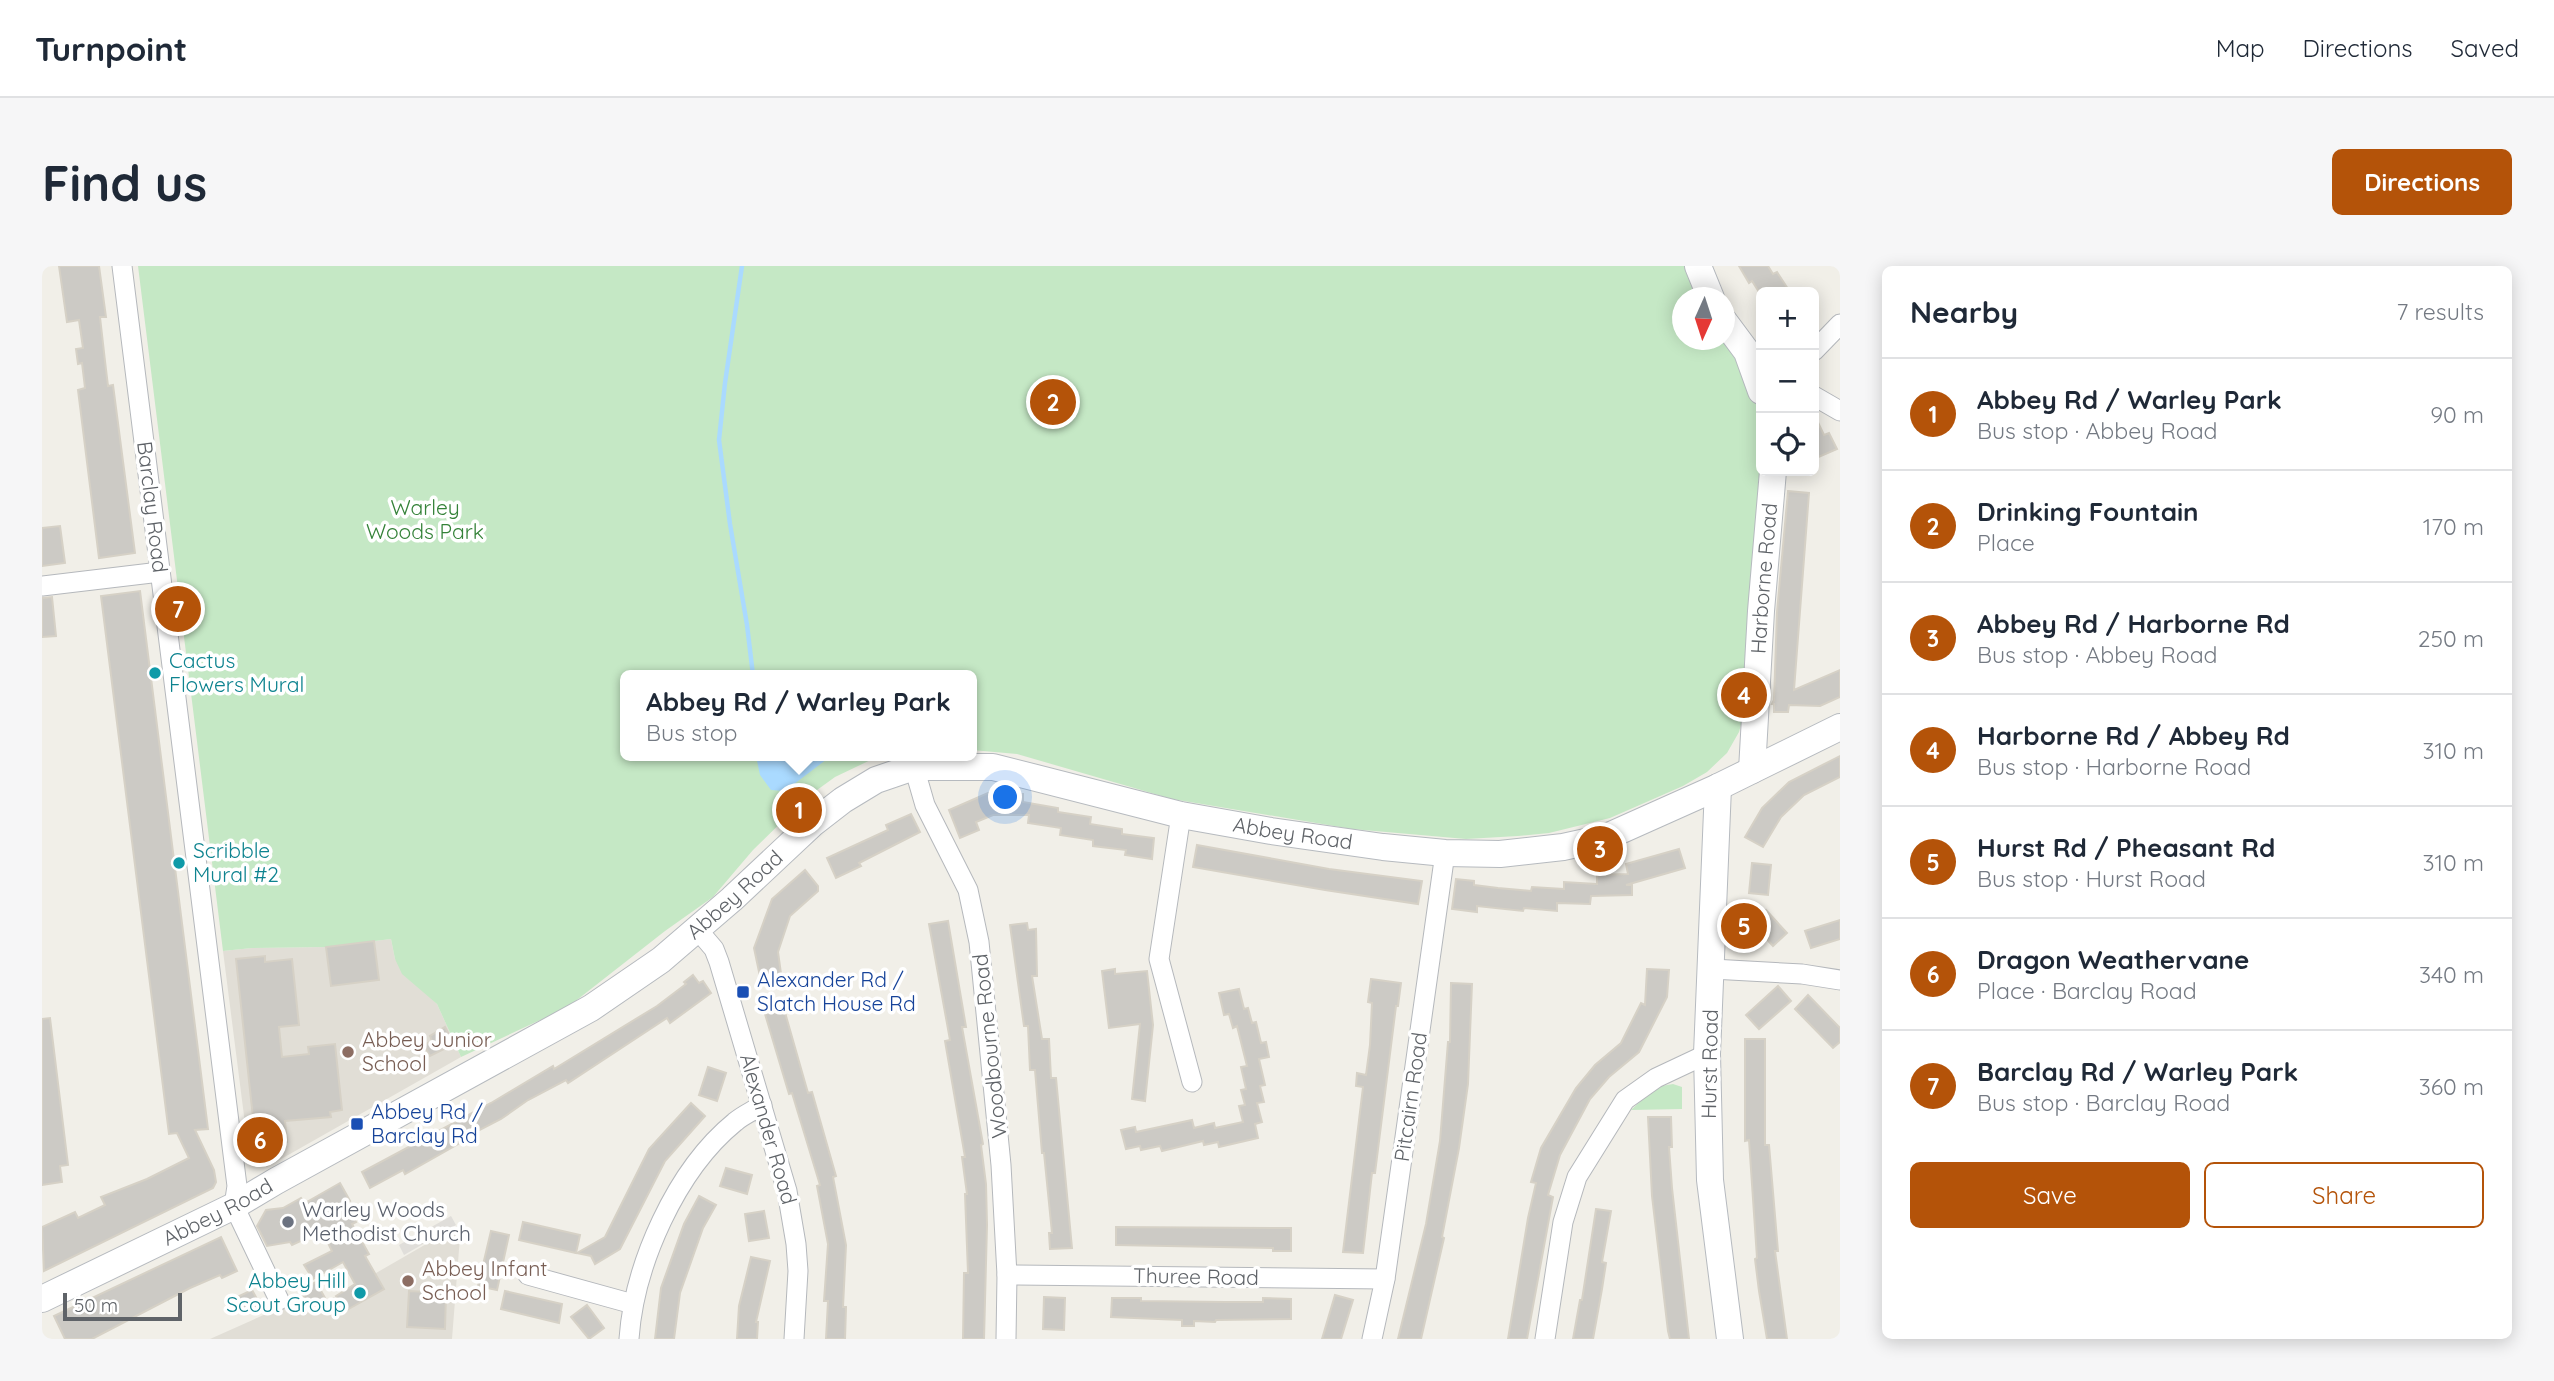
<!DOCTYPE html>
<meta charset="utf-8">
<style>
body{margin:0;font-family:Quicksand,sans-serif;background:#f6f6f7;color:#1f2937}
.controls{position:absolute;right:21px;top:21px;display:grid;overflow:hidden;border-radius:10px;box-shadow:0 4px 18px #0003}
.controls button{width:63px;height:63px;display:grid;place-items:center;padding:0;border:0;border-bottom:2px solid #e0e1e3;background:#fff;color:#1f2937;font:35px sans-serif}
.compass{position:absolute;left:1630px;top:21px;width:63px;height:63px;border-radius:50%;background:#fff;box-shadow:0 4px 18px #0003;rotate:183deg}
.scale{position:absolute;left:21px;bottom:18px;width:119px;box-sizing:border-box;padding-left:7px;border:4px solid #5f6368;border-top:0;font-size:19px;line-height:24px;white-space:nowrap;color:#5f6368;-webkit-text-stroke:5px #fff;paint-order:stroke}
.you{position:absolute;left:964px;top:532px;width:24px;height:24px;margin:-18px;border:5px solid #fff;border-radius:50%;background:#1a73e8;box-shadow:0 0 0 10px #1a73e833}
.badge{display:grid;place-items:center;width:46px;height:46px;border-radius:50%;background:#b45309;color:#fff;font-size:23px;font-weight:700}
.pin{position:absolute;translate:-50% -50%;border:4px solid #fff;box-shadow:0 2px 7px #0006}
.popup{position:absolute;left:578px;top:404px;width:357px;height:91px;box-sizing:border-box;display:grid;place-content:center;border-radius:10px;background:#fff;filter:drop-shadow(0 2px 5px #0005);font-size:23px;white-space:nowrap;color:#747a83}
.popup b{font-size:26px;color:#1f2937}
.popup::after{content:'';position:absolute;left:50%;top:100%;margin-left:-14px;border:14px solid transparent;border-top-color:#fff}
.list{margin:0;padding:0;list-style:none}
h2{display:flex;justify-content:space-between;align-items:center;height:91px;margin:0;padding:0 28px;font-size:30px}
h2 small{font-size:23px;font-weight:400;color:#747a83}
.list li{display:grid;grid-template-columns:46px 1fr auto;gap:21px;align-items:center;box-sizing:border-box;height:112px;padding:0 28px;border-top:2px solid #e0e1e3}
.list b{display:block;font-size:26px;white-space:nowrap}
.list p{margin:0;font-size:23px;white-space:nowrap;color:#747a83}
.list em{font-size:23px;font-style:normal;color:#747a83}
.actions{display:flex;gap:14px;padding:21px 28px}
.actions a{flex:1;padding:16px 0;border:2px solid #b45309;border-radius:10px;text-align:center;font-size:24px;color:#b45309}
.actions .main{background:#b45309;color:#fff}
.icon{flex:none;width:38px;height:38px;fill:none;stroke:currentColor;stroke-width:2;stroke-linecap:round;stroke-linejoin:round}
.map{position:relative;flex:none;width:1798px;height:1073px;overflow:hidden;border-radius:10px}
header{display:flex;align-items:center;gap:42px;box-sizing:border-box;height:98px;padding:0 35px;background:#fff;border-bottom:2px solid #e0e1e3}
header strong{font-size:33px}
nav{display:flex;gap:38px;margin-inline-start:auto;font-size:24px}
.intro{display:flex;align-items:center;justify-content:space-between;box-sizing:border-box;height:168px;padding:0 42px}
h1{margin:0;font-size:49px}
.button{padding:18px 32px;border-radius:10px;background:#b45309;color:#fff;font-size:24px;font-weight:700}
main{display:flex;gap:42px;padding:0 42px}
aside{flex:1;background:#fff;border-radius:10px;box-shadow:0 4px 18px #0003}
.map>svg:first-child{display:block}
</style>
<header>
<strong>Turnpoint</strong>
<nav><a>Map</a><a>Directions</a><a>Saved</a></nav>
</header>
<div class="intro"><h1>Find us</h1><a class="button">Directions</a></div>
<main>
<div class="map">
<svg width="1798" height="1073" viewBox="0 0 1798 1073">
<rect width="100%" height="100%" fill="#f1efe8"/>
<!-- industrial -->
<polygon fill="#e0deda" points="409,950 414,959 362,989 357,979"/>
<!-- education -->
<g fill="#e1ded6">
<polygon points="349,673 353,693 395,738 419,791 225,901 213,900 207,889 181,685 210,682 284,681"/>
<polygon points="419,958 410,1073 168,1073 253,1035 263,1048"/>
</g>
<!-- green -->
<g fill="#c5e8c5">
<polygon points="96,0 1647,0 1660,31 1640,32 1640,74 1682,74 1711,123 1719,151 1719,205 1703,443 1697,466 1685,487 1665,506 1641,520 1568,552 1507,567 1476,570 1424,573 1310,563 1130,533 975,488 930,484 930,409 584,409 584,490 837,490 793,511 764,532 711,584 671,631 623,665 531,737 509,749 419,791 395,738 360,708 353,693 349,673 284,681 210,682 181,685"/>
<polygon points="1631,818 1640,821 1640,843 1589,844 1614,821"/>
</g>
<!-- water -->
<polygon fill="#aadaff" points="714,490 789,490 743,525 729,524 718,509"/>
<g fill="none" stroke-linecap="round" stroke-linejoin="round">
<!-- stream -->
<polyline stroke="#aadaff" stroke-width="4.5" points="700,0 683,117 677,174 688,258 705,359 711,409"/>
</g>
<!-- building -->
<g fill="#cccac5" stroke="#d6d1c6" stroke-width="2">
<polygon points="17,0 57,0 64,51 58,51 63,95 66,120 71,119 93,287 57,292 36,124 43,122 40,97 36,98 34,83 41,82 37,54 25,56"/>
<polygon points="1697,0 1726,0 1731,8 1735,6 1748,26 1717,26 1710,15 1707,17"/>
<polygon points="1772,148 1782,169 1787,167 1795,183 1772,193"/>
<polygon points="1746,225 1767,227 1752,424 1798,404 1798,431 1778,440 1747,439 1746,446 1732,446 1732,438 1730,438 1732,434 1735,346"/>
<polygon points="18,260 23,297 0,300 0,262"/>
<polygon points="98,325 166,863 153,864 172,904 174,916 171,922 2,1005 0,961 33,946 36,952 63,939 59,931 105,913 147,892 135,867 127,868 59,330"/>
<polygon points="10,331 14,370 0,371 0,332"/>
<polygon points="1798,490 1798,511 1762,529 1739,551 1721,581 1703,571 1720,542 1747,516"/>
<polygon points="946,527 981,528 981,536 1016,542 1016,546 1049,551 1048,558 1080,563 1080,568 1112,572 1110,593 1083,589 1084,584 1051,580 1051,574 1018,569 1019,562 986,557 987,549 951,549 934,556 937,564 918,572 907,544"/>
<polygon points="869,548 878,566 817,597 819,600 794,612 785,592 846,564 844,559"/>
<polygon points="1155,579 1287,603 1380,615 1376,638 1283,624 1151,601"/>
<polygon points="1637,583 1643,602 1584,619 1590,619 1590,629 1549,630 1548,638 1515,637 1515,645 1482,642 1481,645 1435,640 1435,646 1410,643 1414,613 1432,615 1432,619 1456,622 1489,625 1490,621 1522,623 1522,616 1555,618 1555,609 1586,608 1584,598"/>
<polygon points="1710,597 1729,599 1726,629 1707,627"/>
<polygon points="763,604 776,620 776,625 748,650 736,686 740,715 720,720 712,682 730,633"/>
<polygon points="1724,644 1745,667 1731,680 1710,657"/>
<polygon points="1798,654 1798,673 1769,682 1763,665"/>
<polygon points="906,655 924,761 920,761 941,878 939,879 944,918 945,959 942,1073 921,1073 922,1007 926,1007 923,928 925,928 920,891 923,891 903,775 908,774 887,658"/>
<polygon points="985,657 986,664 994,663 995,710 990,710 1000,773 1007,773 1009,812 1014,812 1030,982 1008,983 1007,967 1010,967 1002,887 1000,887 993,804 988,804 986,760 982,760 968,659"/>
<polygon points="332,675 337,714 289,720 284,681"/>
<polygon points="223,690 223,696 250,693 257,759 237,761 240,791 267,788 266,781 293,778 300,844 288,846 289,851 243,855 245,876 214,880 194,693"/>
<polygon points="1073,703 1073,708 1105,705 1111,759 1103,835 1090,833 1098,758 1067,762 1060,705"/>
<polygon points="1605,703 1627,704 1625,731 1597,786 1567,811 1548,833 1518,889 1506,929 1511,931 1485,1073 1466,1073 1486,952 1494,917 1489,916 1499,882 1534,822 1553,799 1579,777 1599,737 1603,739"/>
<polygon points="651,709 657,717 661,715 669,727 628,757 625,752 526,817 524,814 486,834 459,853 422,872 423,874 363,908 361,904 328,922 320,906 449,837 511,800 512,803 615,740 644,718 642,716"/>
<polygon points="1329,713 1359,717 1356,740 1354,740 1333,907 1330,907 1321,987 1301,986 1321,821 1314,820 1315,807 1324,809 1328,779 1330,737 1326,736"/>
<polygon points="1409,717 1430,718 1426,818 1417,882 1400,971 1402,972 1379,1073 1356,1073 1384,958 1398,875 1406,776 1408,776"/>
<polygon points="1736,720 1749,735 1717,763 1704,749"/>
<polygon points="1197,723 1202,743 1206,742 1210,757 1214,756 1219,777 1224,776 1227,791 1217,793 1223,819 1218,820 1222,836 1215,837 1220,856 1213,858 1216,872 1177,881 1176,876 1162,879 1161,875 1120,885 1118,880 1099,884 1098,880 1084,883 1079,864 1093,861 1094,866 1150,854 1152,862 1172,857 1173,862 1201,856 1197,840 1203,839 1199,824 1204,823 1199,801 1205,800 1195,760 1191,762 1187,748 1182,749 1177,727"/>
<polygon points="1766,729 1798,762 1798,776 1791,782 1753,743"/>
<polygon points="742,743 766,827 770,826 794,910 791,911 804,979 801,1041 804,1041 803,1073 784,1073 786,1035 782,1035 786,978 775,920 778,919 750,827 747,828 723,748"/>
<polygon points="8,752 26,899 18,900 20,916 0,919 0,753"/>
<polygon points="403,761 412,778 388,790 382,779 390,775 388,770"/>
<polygon points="1703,773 1723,773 1723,879 1727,879 1736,985 1733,985 1745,1073 1725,1073 1717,1025 1713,993 1715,992 1707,874 1703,875"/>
<polygon points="666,801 684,807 675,835 657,829"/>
<polygon points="649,837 663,850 623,895 578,983 553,998 549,990 535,987 563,971 607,883"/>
<polygon points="1606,851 1629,851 1630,881 1627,881 1630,922 1647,1073 1628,1073 1626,1065 1610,930"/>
<polygon points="684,902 710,909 705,928 678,920"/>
<polygon points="298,917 308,935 303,938 314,956 310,958 327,988 323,990 342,1023 303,1045 294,1030 313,1018 301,996 271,1013 262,999 290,985 280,965 250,979 248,976 225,980 215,960 224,944 241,942 259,932 263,937"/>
<polygon points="657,930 674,939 661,962 638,1027 632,1073 613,1073 619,1022 642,958"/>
<polygon points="1554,943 1569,945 1560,996 1564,997 1560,1023 1551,1073 1531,1073 1538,1034 1540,1034"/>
<polygon points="722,945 727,972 707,975 703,948"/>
<polygon points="481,956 538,969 534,987 477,974"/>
<polygon points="1074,961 1249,962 1249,985 1231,985 1231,982 1074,979"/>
<polygon points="449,965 467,969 455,1024 436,1020"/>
<polygon points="179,971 195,1005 180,1012 178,1009 148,1022 50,1073 23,1073 12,1050"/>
<polygon points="709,991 728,995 714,1056 716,1056 715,1073 695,1073 697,1040"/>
<polygon points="274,1016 283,1032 268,1041 258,1024"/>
<polygon points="210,1024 219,1040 201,1048 193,1032"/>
<polygon points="367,1025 404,1027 403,1063 365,1061"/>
<polygon points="463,1025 520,1038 517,1057 459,1043"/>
<polygon points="1293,1029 1311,1034 1299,1073 1280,1073"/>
<polygon points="1002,1031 1023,1032 1022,1064 1001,1063"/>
<polygon points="1070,1032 1099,1032 1099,1035 1183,1036 1221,1036 1221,1032 1249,1033 1249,1053 1174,1054 1173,1056 1152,1055 1152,1060 1140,1060 1140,1054 1069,1051"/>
<polygon points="545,1039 562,1062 547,1073 529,1051"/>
</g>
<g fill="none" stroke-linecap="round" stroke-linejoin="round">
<!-- street casing -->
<g stroke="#b5b8bc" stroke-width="21">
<g id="street">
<polyline points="80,0 195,920 192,940 237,1034"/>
<polyline points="1772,85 1798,58"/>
<polyline points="1772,130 1798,145"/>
<polyline points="0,320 118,306"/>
<polyline points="872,501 883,539 926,624 937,676 959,899 965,1009 964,1073"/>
<polyline points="1139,549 1117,693 1150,816"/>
<polyline points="655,663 672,683 677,696 745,925 754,978 756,1005 752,1073"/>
<polyline points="1670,703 1760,708 1798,714"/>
<polyline points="486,1009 591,1038"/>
<polyline points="965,1009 1343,1013"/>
<path d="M587,1073C592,999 634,904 693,856C701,849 711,845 720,839"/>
<polyline points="1330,1073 1343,1013 1403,587"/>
<polyline points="1503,1073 1521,956 1535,911 1583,834 1614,812 1665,788"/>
</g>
</g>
<!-- secondary casing -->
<g stroke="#b6babf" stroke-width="28">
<g id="secondary">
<polyline points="1656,0 1669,32"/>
<polyline points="1682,55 1705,86 1719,125"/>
<path id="s1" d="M1710,504L1719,345L1731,205"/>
<polyline points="1676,521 1665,788 1668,914 1688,1073"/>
<path id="s2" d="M0,1033L192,940L234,915L549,742L619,694L690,633L770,558L801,534L834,514L872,501H951L1139,549L1229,565L1341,581L1403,587L1458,588L1521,581L1562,572L1676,521L1798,461"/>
</g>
</g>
<!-- street -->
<use href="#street" stroke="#fff" stroke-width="19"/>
<!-- secondary -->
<use href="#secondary" stroke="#fff" stroke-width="26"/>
</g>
<!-- markers -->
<g fill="#0f9aa8" stroke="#fff" stroke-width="2.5">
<circle cx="113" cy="407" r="7"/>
<circle cx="137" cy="597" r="7"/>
<circle cx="318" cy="1027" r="7"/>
</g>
<g fill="#1a4fb4" stroke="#fff" stroke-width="2.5">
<rect x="694" y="719" width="14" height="14" rx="3.5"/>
<rect x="308" y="851" width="14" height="14" rx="3.5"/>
</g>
<g fill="#8d6e63" stroke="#fff" stroke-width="2.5">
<circle cx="306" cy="786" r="7"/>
<circle cx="366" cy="1015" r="7"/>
</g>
<circle fill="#6b7280" stroke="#fff" stroke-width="2.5" cx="246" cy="956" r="7"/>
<g text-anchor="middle" stroke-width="7" stroke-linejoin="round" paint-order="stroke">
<!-- street labels -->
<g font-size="21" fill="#5f6368" stroke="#fff">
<text transform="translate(110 241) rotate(83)" y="7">Barclay Road</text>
<text dy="7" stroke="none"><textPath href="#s1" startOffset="192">Harborne Road</textPath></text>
<text dy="7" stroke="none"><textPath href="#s2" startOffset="1414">Abbey Road</textPath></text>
<text dy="7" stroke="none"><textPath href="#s2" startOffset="805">Abbey Road</textPath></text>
<text transform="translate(948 780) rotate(-96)" y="7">Woodbourne Road</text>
<text transform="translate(1668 798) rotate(-89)" y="7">Hurst Road</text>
<text transform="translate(1369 831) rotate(-82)" y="7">Pitcairn Road</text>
<text transform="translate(726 863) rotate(74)" y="7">Alexander Road</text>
<text dy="7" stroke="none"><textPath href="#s2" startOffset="196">Abbey Road</textPath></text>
<text transform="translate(1154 1011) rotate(1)" y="7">Thuree Road</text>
</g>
<!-- park labels -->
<g font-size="21" fill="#348238" stroke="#fff">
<text x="383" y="249">Warley<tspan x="383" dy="24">Woods Park</tspan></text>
</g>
<!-- culture labels -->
<g font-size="21" fill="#0d838f" stroke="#fff" text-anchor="start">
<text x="127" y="402">Cactus<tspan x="127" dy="24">Flowers Mural</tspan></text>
<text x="151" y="592">Scribble<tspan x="151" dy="24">Mural #2</tspan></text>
<text x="304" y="1022" text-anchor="end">Abbey Hill<tspan x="304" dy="24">Scout Group</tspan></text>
</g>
<!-- transit labels -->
<g font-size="21" fill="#164399" stroke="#fff" text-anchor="start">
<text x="715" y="721">Alexander Rd /<tspan x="715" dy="24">Slatch House Rd</tspan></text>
<text x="329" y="853">Abbey Rd /<tspan x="329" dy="24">Barclay Rd</tspan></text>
</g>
<!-- education labels -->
<g font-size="21" fill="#785e54" stroke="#fff" text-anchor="start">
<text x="320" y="781">Abbey Junior<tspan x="320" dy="24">School</tspan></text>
<text x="380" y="1010">Abbey Infant<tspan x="380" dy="24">School</tspan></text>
</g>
<!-- worship labels -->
<g font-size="21" fill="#5b616d" stroke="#fff" text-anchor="start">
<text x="260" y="951">Warley Woods<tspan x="260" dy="24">Methodist Church</tspan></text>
</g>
</g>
</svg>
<div class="controls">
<button>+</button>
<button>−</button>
<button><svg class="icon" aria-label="locate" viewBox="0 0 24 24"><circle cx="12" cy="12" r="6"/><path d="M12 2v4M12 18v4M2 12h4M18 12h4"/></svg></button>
</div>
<svg class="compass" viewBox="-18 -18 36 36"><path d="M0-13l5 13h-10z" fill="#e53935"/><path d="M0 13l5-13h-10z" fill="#747a83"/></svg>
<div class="scale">50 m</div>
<div class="you"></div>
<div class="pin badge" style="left:757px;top:544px">1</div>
<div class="popup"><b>Abbey Rd / Warley Park</b>Bus stop</div>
<div class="pin badge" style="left:1011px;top:136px">2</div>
<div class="pin badge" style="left:1558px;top:583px">3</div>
<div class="pin badge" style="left:1702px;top:429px">4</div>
<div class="pin badge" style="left:1702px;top:660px">5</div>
<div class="pin badge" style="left:218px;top:874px">6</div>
<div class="pin badge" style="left:136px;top:343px">7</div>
</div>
<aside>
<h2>Nearby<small>7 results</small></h2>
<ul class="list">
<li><span class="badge">1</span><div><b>Abbey Rd / Warley Park</b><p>Bus stop · Abbey Road</p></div><em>90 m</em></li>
<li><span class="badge">2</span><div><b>Drinking Fountain</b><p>Place</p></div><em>170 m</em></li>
<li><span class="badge">3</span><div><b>Abbey Rd / Harborne Rd</b><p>Bus stop · Abbey Road</p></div><em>250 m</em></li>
<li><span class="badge">4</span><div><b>Harborne Rd / Abbey Rd</b><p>Bus stop · Harborne Road</p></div><em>310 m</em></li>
<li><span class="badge">5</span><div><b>Hurst Rd / Pheasant Rd</b><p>Bus stop · Hurst Road</p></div><em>310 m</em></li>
<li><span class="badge">6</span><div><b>Dragon Weathervane</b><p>Place · Barclay Road</p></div><em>340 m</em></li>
<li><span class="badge">7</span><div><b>Barclay Rd / Warley Park</b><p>Bus stop · Barclay Road</p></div><em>360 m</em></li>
</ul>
<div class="actions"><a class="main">Save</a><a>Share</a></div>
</aside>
</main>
